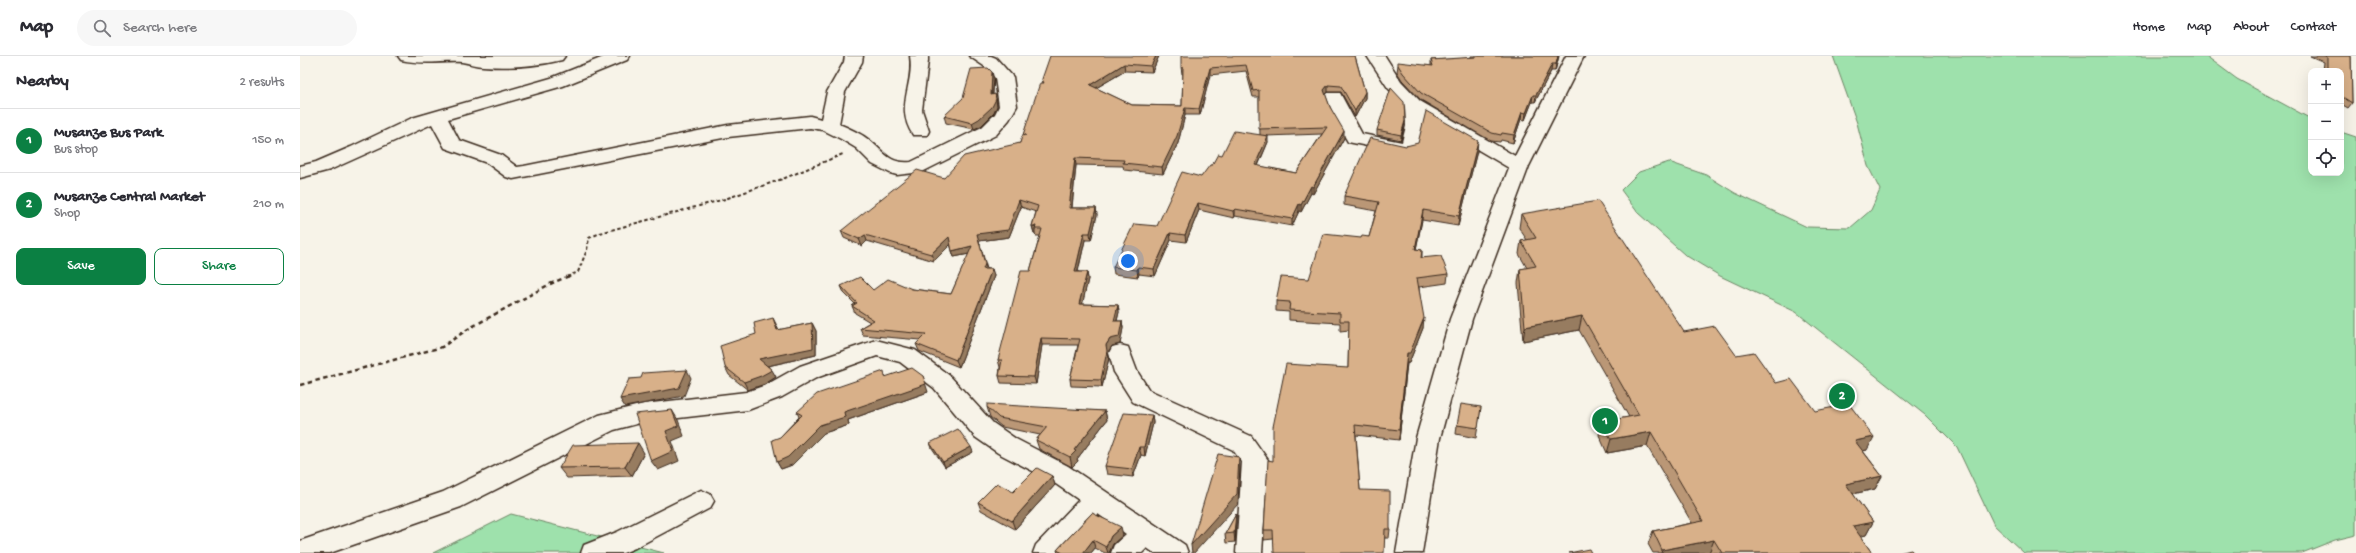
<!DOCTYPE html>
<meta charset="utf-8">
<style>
body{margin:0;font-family:"Gochi Hand",sans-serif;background:#f7f7f7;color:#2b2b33}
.controls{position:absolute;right:12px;top:12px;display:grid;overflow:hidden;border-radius:8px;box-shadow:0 4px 16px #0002}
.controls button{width:36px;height:36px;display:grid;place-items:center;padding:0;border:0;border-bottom:1px solid #e1e1e2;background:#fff;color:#2b2b33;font:20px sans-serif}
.you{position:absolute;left:828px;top:205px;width:14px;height:14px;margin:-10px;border:3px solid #fff;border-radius:50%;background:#1a73e8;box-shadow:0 0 0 6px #1a73e833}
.badge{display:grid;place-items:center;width:26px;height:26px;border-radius:50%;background:#0b8043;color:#fff;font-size:13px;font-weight:700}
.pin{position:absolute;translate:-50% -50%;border:2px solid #fff;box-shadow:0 1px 4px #0006}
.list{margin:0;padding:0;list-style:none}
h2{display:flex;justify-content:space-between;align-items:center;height:52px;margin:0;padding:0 16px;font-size:17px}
h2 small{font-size:13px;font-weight:400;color:#7c7c81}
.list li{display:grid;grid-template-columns:26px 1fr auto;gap:12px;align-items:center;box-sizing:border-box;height:64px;padding:0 16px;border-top:1px solid #e1e1e2}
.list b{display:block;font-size:15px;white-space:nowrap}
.list p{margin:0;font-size:13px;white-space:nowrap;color:#7c7c81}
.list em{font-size:13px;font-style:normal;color:#7c7c81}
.actions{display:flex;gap:8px;padding:12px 16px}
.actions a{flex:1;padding:9px 0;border:1px solid #0b8043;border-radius:8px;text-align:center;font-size:14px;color:#0b8043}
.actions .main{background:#0b8043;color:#fff}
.icon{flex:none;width:22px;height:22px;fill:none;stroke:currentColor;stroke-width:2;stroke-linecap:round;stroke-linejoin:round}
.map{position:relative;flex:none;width:2056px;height:497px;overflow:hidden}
header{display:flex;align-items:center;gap:24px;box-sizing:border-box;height:56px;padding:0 20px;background:#fff;border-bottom:1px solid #e1e1e2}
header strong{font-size:19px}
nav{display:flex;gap:22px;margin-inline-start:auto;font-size:14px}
.search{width:280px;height:36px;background:#f7f7f7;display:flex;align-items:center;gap:10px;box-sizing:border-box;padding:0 14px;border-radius:22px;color:#7c7c81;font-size:15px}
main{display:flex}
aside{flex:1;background:#fff}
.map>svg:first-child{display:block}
</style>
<header>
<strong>Map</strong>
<div class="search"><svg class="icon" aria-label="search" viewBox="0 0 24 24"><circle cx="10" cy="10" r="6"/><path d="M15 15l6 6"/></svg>Search here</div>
<nav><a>Home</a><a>Map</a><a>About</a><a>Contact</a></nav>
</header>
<main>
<aside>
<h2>Nearby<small>2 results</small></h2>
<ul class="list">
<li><span class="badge">1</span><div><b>Musanze Bus Park</b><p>Bus stop</p></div><em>150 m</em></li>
<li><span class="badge">2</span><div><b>Musanze Central Market</b><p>Shop</p></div><em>210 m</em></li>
</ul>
<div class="actions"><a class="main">Save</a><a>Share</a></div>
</aside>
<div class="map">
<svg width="2056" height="497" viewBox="0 0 2056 497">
<rect width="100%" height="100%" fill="#f7f3e8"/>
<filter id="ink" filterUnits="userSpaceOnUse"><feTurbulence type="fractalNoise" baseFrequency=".025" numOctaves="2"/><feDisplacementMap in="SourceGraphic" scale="8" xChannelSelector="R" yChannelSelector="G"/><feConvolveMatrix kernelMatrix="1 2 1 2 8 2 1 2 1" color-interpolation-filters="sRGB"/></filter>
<g filter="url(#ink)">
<!-- green -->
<g fill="#9ee1ac" stroke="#6c8665">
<polygon points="1533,0 1906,0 1937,23 2011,63 2011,117 2041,117 2041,76 2056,81 2056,479 2035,484 2002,497 1724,497 1694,469 1657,391 1625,359 1496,256 1420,220 1385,199 1338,157 1321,134 1339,116 1369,106 1406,119 1435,137 1507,171 1550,172 1571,154 1580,134 1568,110 1557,67"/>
<polygon points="211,458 364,497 133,497"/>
</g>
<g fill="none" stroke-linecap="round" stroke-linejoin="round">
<!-- minor casing -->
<g stroke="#3b2a1e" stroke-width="3">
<g id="minor">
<path d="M98,0H265L262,4C237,10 208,12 183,10C176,10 169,7 162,6C141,5 122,9 101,4Z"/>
<path d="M306,0H330L327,4L263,30L148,63L159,84L201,99L217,111L224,110L428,69L510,60L521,63L527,36L544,6L545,0H563L562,6L545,36L539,68C549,72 560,77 569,84C585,96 588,108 611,106L682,71L695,58L699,50L695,22L684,10L669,0H691L696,2L713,21L717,50L709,64L696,79L622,116L597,119L590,117L572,108L556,92L541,83L523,74L510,72L428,81L213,123L206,121L187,107L145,92L132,68L30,114L0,122V110L16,106L51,91L112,62L251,22Z"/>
<path d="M610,0H628V5L622,54L629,75L627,79H613C594,50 615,29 610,0Z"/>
<polygon points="1067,0 1085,0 1101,25 1120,45 1215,100 1266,0 1284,0 1229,110 1172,263 1140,382 1122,497 1096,497 1116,382 1150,263 1209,112 1124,62 1124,70 1117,95 1106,98 1048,86 1031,57 1025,41 1028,37 1040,37 1062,78 1102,86 1106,70 1105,50 1088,32"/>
<polygon points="576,284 615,294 650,320 693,367 716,383 768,410 885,489 888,497 854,497 847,492 842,497 811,497 814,489 826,478 798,458 763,497 733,497 736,489 779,444 750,424 698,397 675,381 634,332 600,306 577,300 516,322 482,341 448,354 344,366 314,374 161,451 30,497 0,497 0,485 143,436 299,359 344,348 446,336 466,329 500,310"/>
<polygon points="820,289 828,291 837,315 849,334 951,380 968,404 962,497 936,497 942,406 933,394 833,346 814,316 809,297 812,291"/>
<polygon points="401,434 410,438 414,445 410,452 335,492 323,497 281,497 284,489 317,476"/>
</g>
</g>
<!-- path-far1 -->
<polyline stroke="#3b2a1e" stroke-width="2" stroke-dasharray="3.5 2.5" stroke-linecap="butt" points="267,221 278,216 287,194 289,182 300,177 425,143 485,122 543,98"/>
<!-- path -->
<polyline stroke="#3b2a1e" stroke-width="2.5" stroke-dasharray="4.5 3.5" stroke-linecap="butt" points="0,329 142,291 168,273 250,228 269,220"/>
<!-- minor -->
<use href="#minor" fill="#f7f3e8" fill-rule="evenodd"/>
</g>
<!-- wall -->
<g fill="#ba9776" stroke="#3b2a1e" fill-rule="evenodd">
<path d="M859,0L852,16L825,15L796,32L832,49L882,50L883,18H882L881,11L1055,0L1065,36V42L1055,61L1041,36H1028L1025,38L1030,51L1044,82L1013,138L1011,137L1001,156L999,155L992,170L935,160L934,162L899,154L886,186L871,184L855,220L839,218L838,221L814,218L813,211L857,170L901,121L922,99L960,79L959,41H953L946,15L910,19L900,59H885L878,87L863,118L824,114L823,110L776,109L772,152H796L797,159L791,184H785L778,216H787L788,223L782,248L818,249L819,256L817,265H822L823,272L820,288L812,290L808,296L809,302L802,331L771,330L770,323L778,289H742L736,328L701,327L699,320L700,311L698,304L730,215L740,180H736L735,177H734L732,170L736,156L721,151L709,181L679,185L687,213H692L694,220L659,311L619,295L616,288L620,284L563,279L560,272L570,266L555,257L552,250L555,248L544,237L541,230L573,234L612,233L651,238L669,198L654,201L650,188L634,205L567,185L562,190L544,182L541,175L644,122L720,87L723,80V79L743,27L742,23ZM1022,78L996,117L958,110L968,86L966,80Z"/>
<polygon points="1171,0 1259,0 1255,15 1251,15 1235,46 1232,46 1225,64 1221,63 1213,87 1201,84 1200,86 1191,85 1121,44 1102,24 1097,16 1098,9 1131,10 1131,4 1171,2"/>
<polygon points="2010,0 2051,0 2052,47 2048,52 2041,48 2041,15 2023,15 2024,6"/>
<polygon points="694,23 693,38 697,44 697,50 694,57 681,70 674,73 646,67 644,60"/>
<polygon points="1105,65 1104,70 1101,84 1077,79 1077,74"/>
<polygon points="1106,90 1177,95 1158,170 1122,164 1116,193 1122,194 1122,202 1148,218 1147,227 1119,231 1123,272 1109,307 1107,307 1099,384 1056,379 1060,434 1090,473 1089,482 973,483 964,484 964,474 973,405 1048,312 1049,274 1040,275 1040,267 989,264 989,256 976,255 976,245 1009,223 1061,182 1069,181 1076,155 1044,149 1044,140"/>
<polygon points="1221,158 1384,276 1436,299 1476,327 1567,394 1563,395 1582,420 1575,433 1553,438 1573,466 1566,479 1560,480 1572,497 1353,497 1348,488 1353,475 1392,467 1347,390 1307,397 1299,379 1302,366 1329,361 1279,274 1223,285 1218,227 1220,213 1227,212 1219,198 1221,185 1227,184 1219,172"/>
<polygon points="512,267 516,275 516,299 468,310 476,321 465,328 448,334 429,319 425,311 456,278 477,270 478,274"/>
<polygon points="586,321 628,336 548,364 549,369 524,377 492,409 481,413 477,406 480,381 499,361 497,356"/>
<polygon points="687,351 805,355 807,364 777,403 778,405 772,411 739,393 736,384 740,379 702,371 690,361"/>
<polygon points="1181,351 1176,382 1156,378 1157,369"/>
<polygon points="852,359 853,367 845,400 841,399 833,421 807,418 805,410"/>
<polygon points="630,387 673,396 645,411 632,392"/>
<polygon points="344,397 332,420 267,422 259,412"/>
<polygon points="752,420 755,429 715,473 681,454 678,446 713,436"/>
<polygon points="792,457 823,479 813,488 809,497 805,497 795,492 791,497 758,497 757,494"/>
<polygon points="936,458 936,467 935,486 926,487 925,478"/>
</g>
<!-- shaded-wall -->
<g fill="#977b60" stroke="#3b2a1e">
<polygon points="856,0 859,0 852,16 851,10"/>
<polygon points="1258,0 1259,0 1255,15 1256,8"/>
<polygon points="824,8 825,15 791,35 790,29"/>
<polygon points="1252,8 1251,15 1235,46 1236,39"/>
<polygon points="910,12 910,19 900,59 899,53"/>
<polygon points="692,16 694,23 692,45 691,39"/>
<polygon points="1028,29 1028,36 1024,40 1024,34"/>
<polygon points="1065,36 1065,42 1055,61 1055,55"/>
<polygon points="695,38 697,50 694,57 681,70 674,73 672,67"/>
<polygon points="1233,39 1232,46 1225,64 1226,57"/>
<polygon points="885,52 885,59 878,87 863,118 862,111"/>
<polygon points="1222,56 1221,63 1213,87 1214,79"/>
<polygon points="1105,65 1104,70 1101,84 1101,79"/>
<polygon points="1044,75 1044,82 1013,138 1013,131"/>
<polygon points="968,80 968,86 955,116 955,109"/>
<polygon points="1178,85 1177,95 1158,170 1159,160"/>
<polygon points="775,102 776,109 771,159 769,152"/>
<polygon points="1011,130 1011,137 1001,156 1001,149"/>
<polygon points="719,144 721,151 709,181 679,185 687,215 683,213 677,178"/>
<polygon points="898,147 899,154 886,186 885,179"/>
<polygon points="999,148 999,155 992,170 992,163"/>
<polygon points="796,152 797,159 791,184 790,177"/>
<polygon points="935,153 935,160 934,162 933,155"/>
<polygon points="1123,154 1122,164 1114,203 1115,193"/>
<polygon points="732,170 736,170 735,173 735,177 734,177"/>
<polygon points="784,177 785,184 776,223 775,216"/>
<polygon points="870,177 871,184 855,220 854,213"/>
<polygon points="565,179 567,185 562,190 559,183"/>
<polygon points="649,181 651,188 634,205 631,198"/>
<polygon points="672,190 674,197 654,201 652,195"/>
<polygon points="838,211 839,218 838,221 837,214"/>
<polygon points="692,213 694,220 659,311 656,304"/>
<polygon points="787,216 788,223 781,255 779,248"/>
<polygon points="818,249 819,256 815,272 814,265"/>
<polygon points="1282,260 1279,274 1223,285 1225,271"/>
<polygon points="473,262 477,270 481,282 477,274"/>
<polygon points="1124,262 1123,272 1109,307 1107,307 1099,384 1107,297"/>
<polygon points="822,265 823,272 820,288 812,290 808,296 809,302 802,331 801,324 806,289"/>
<polygon points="512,267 516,275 516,299 463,311 459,303"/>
<polygon points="741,282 742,289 736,328 734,321"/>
<polygon points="387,314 391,322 384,340 325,351 320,343"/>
<polygon points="472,314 476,321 465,328 448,334 444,326"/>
<polygon points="623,320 628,336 548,364 549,369 524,377 492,409 481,413 477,406 520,369 544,356"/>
<polygon points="372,354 378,364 384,380 372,385 379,405 358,414 351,405 366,375"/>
<polygon points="805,355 807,364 777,403 778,405 772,411 770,401 774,394"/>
<polygon points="852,359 853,367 845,400 844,391"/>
<polygon points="1351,376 1347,390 1307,397 1311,383"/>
<polygon points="1574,381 1567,394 1549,398 1555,385"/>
<polygon points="338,387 344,397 332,420 325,411"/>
<polygon points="671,391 673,396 645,411 643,406"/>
<polygon points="839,391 841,399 833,421 832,413"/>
<polygon points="939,401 940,411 938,448 894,497 892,497 891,489"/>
<polygon points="752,420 755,429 715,473 712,465"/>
<polygon points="1582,420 1575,433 1539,441 1546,428"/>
<polygon points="936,458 936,467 935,486 934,477"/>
<polygon points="1573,466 1566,479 1546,484 1553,470"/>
<polygon points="821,471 823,479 813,488 809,497 808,497 806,491 811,480"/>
<polygon points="793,484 795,492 791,497 783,497"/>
<polygon points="1414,484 1409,497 1361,497 1362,494"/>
</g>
<!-- building -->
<g fill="#d8b089" stroke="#3b2a1e">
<polygon points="750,0 856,0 851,10 824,8 790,29 832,49 882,50 883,12 881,11 881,0 1055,0 1065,36 1055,55 1041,30 1028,29 1024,34 1030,51 1044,75 1013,131 1011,130 1001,149 999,148 992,163 935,153 933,155 898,147 885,179 870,177 854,213 838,211 837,214 813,211 834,168 857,170 882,116 901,121 910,109 912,109 918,98 922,99 934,75 968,80 955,109 996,117 1027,71 959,73 959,34 953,35 946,9 910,12 899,53 885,52 877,80 862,111 823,107 824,104 775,102 769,152 796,152 790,177 784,177 775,216 787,216 779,248 818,249 814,265 822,265 819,281 810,283 806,289 807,295 801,324 770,323 780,283 741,282 734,321 699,320 702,304 698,304 721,215 730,215 742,173 735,173 736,170 732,170 738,150 719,144 708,174 677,178 685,208 683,213 692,213 656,304 616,288 626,278 560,272 574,264 552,250 557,247 541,230 560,221 573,234 588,223 612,233 651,238 672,190 652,195 649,181 631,198 565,179 559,183 541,175 617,114 644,122 664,100 720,87 722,80 726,79 723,79 740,27 744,27 742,23"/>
<polygon points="1175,0 1258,0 1256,8 1252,8 1236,39 1233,39 1226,57 1222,56 1214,79 1202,77 1201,79 1192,77 1121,37 1103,17 1098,9 1098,6 1133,10 1131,4 1176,1"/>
<polygon points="2025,0 2051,0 2052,47 2041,40 2041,15 2027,15 2027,1"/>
<polygon points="688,12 692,16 691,39 695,38 696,43 692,51 679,63 672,67 644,60 663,42 671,13"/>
<polygon points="1091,32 1104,46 1105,65 1101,79 1077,74"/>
<polygon points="1126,55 1178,85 1159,160 1123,154 1115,193 1122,194 1121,202 1141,200 1148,218 1117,222 1124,262 1110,297 1107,297 1099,374 1055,369 1060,434 1090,435 1090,473 1085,473 1084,497 974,497 973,474 964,474 968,404 973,405 973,371 986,308 1048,312 1049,265 1040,265 1040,257 989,254 990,246 976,245 981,221 1009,223 1023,178 1061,182 1062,180 1069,181 1079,146 1044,140 1070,82 1106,90 1118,87"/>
<polygon points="1298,145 1384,276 1415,270 1436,299 1454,296 1476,327 1491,323 1515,355 1549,348 1574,381 1555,385 1582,420 1546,428 1573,466 1553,470 1572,497 1422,497 1414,484 1362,494 1353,475 1403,465 1351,376 1311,383 1302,366 1339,359 1282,260 1225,271 1220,213 1236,210 1221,185 1236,182 1221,158"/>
<polygon points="473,262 477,274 512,267 513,292 459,303 472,314 461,320 444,326 425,311 420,290 456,278 454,267"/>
<polygon points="612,312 623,320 626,328 544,356 545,361 520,369 488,401 477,406 472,384 480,381 502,359 497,356 517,338 584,315 585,321"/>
<polygon points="387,314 379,332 320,343 329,323 341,322 343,317"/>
<polygon points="687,348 805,355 774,394 776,395 770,401 736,384 747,371 699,362 687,351"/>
<polygon points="1161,348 1181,351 1178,372 1157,369"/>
<polygon points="372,354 378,370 366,375 373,395 351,405 335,358"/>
<polygon points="824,357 852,359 844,391 839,391 832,413 805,410"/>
<polygon points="658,373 671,391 643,406 630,387"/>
<polygon points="338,387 325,411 259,412 273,389"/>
<polygon points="918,398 939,401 937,438 891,489"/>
<polygon points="737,412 752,420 712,465 678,446 697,427 713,436"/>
<polygon points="792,457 821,471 811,480 806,491 793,484 783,497 763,497 757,494"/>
<polygon points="936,458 934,477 925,478"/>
<polygon points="1289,493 1291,497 1269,497"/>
<polygon points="1611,494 1614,497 1599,497"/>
</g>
</g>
</svg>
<div class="controls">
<button>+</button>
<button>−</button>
<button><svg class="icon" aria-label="locate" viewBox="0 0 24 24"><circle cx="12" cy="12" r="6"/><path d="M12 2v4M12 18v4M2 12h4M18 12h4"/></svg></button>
</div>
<div class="you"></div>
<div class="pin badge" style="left:1305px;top:365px">1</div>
<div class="pin badge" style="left:1542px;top:340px">2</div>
</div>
</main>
